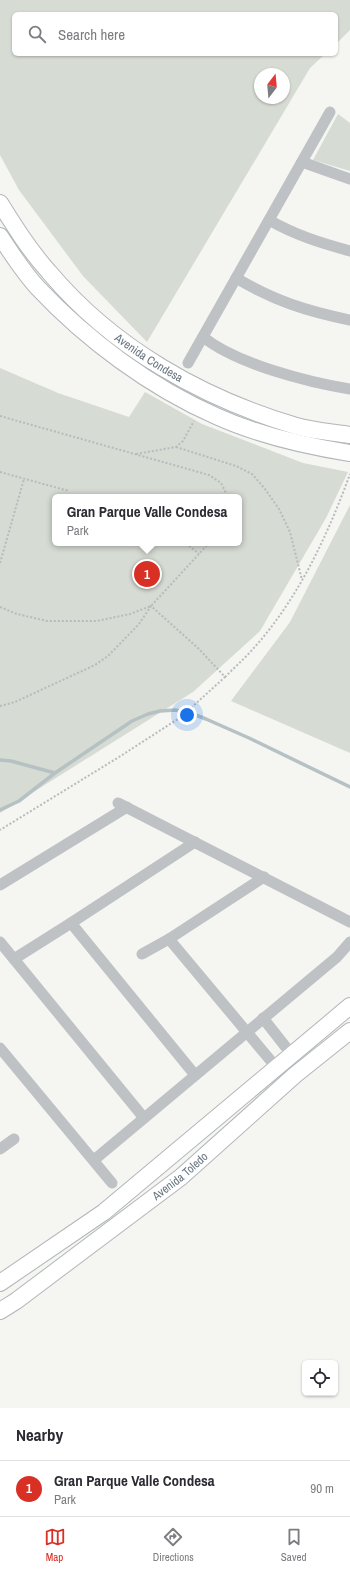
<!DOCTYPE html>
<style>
body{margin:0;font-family:"Archivo Narrow",sans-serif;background:#f2f2f3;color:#2b2b33}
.controls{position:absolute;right:12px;bottom:12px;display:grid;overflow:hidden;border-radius:6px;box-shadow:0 1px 3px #0004}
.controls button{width:36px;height:36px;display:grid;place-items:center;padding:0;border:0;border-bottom:1px solid #e1e1e2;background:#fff;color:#2b2b33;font:20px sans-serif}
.compass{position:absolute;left:254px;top:68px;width:36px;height:36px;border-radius:50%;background:#fff;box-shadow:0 1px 3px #0004;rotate:16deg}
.you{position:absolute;left:187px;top:715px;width:14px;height:14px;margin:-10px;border:3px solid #fff;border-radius:50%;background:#1a73e8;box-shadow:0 0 0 6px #1a73e833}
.badge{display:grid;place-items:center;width:26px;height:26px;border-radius:50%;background:#d93025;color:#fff;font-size:13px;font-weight:700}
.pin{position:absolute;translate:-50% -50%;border:2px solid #fff;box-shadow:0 1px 4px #0006}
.popup{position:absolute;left:52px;top:494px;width:190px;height:52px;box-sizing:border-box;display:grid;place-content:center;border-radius:6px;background:#fff;filter:drop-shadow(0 1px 3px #0005);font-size:13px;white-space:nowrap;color:#7c7c81}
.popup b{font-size:15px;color:#2b2b33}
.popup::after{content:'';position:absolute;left:50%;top:100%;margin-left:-8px;border:8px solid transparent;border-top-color:#fff}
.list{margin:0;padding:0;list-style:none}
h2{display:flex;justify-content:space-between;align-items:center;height:52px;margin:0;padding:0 16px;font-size:17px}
h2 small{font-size:13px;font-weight:400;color:#7c7c81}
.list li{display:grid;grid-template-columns:26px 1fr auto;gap:12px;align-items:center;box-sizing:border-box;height:56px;padding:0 16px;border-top:1px solid #e1e1e2}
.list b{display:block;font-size:15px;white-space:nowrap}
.list p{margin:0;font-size:13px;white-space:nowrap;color:#7c7c81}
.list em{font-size:13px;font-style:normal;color:#7c7c81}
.icon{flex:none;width:22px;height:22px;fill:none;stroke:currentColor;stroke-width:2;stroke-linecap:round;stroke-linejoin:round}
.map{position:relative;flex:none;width:350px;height:1408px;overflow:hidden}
.search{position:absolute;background:#fff;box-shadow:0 1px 3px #0004;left:12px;right:12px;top:12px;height:44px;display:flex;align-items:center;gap:10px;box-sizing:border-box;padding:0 14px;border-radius:6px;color:#7c7c81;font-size:15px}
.sheet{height:108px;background:#fff}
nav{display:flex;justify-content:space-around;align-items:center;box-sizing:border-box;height:56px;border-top:1px solid #e1e1e2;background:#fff;font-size:11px;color:#7c7c81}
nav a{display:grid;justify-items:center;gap:2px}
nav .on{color:#d93025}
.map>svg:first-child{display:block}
</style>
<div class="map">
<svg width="350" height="1408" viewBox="0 0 350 1408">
<rect width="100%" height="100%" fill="#f5f5f2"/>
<!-- green -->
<g fill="#d6dbd3" fill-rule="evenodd">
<path d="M0,0H350V30L336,44V14H14V54H325L310,68L147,342L83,276L19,190L0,155ZM260,74H284V98H260Z"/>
<polygon points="338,114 350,123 350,171 313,160"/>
<path d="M0,368L58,393L129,417L145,392L202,424L303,463L348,472L326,518L260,631L193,692L0,813ZM55,497H239V543H55Z"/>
<polygon points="350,505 350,753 231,701 290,622"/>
</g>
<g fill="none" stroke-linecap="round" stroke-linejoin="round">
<!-- stream -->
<g stroke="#b6c1c4" stroke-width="3.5">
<polyline points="0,760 11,761 55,773 132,721 148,714 160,711 175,710 188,712 206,719 249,738 350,787"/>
<polyline points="0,810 19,801 55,773"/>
</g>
<!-- secondary casing -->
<g stroke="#b1b6b9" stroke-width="18">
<g id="secondary">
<path id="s1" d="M0,203C15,227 30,251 49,272C113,348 202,398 296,426C313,431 332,432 350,435"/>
<path d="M0,236C11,253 24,273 38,288C87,340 150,387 216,416C258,435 305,446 350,453"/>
<polyline points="0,1283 104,1212 350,1006"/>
<path id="s2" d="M0,1311L16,1301L181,1177L295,1075L350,1031"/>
</g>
</g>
<!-- path -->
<g stroke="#b8bbbd" stroke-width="2" stroke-dasharray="2 2" stroke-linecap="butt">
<polyline points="0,416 209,475 221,483 228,497"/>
<polyline points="176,447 236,466 252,474 265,489 279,509 290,532 302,580"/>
<polyline points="136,454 176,447 183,441 194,421"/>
<polyline points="0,472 69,491"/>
<polyline points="186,543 199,554"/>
<polyline points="0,563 24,479"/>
<polyline points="0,607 17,614 47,621 97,621 130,614 151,606 209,543"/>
<path d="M225,677C234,668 244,659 253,649C298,599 327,537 350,474"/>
<polyline points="0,706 15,702 95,665 108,656 139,624 151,606 199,649 225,677 181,717 119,757 0,830"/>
</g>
<!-- street -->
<g stroke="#bec2c5" stroke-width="11">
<polyline points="302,162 350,179"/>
<path d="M269,220C295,235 321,243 350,251"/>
<path d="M236,278C275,301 306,311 350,320"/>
<path d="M203,337C237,364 307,382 350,389"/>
<polyline points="188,363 330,112"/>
<polyline points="118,803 350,922"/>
<polyline points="0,885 127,807"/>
<polyline points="71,923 195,1075"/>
<polyline points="169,939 264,877"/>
<polyline points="0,942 144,1118"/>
<polyline points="142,954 169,939 276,1067"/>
<polyline points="14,959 71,923 195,842"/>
<polyline points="263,1018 292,1055"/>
<polyline points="0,1048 112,1183"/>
<polyline points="0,1149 14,1139"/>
<polyline points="94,1160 337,957 350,942"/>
</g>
<!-- secondary -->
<use href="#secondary" stroke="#fff" stroke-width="16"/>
</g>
<g text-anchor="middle" stroke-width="4" stroke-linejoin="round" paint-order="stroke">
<!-- street labels -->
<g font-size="12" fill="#677580" stroke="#fff">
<text dy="4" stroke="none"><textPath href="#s1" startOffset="217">Avenida Condesa</textPath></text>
<text dy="4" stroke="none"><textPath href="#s2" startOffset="225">Avenida Toledo</textPath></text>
</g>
</g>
</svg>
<div class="controls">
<button><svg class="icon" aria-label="locate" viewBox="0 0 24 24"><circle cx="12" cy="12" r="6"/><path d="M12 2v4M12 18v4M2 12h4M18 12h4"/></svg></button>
</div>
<svg class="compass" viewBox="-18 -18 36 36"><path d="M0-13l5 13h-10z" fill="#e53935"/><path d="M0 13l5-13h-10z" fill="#7c7c81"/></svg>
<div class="you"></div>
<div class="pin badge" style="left:147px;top:574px">1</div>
<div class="popup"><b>Gran Parque Valle Condesa</b>Park</div>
<div class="search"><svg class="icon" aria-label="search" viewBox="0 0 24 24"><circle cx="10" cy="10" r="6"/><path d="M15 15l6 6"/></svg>Search here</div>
</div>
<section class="sheet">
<h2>Nearby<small></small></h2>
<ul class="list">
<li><span class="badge">1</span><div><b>Gran Parque Valle Condesa</b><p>Park</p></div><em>90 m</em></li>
</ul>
</section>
<nav>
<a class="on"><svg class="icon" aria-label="map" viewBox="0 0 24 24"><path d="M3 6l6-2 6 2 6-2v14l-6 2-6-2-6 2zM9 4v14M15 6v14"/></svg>Map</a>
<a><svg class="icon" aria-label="directions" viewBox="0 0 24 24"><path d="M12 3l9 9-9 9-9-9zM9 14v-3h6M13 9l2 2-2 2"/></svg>Directions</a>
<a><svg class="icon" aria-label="saved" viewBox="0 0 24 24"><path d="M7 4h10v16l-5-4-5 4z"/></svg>Saved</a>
</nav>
